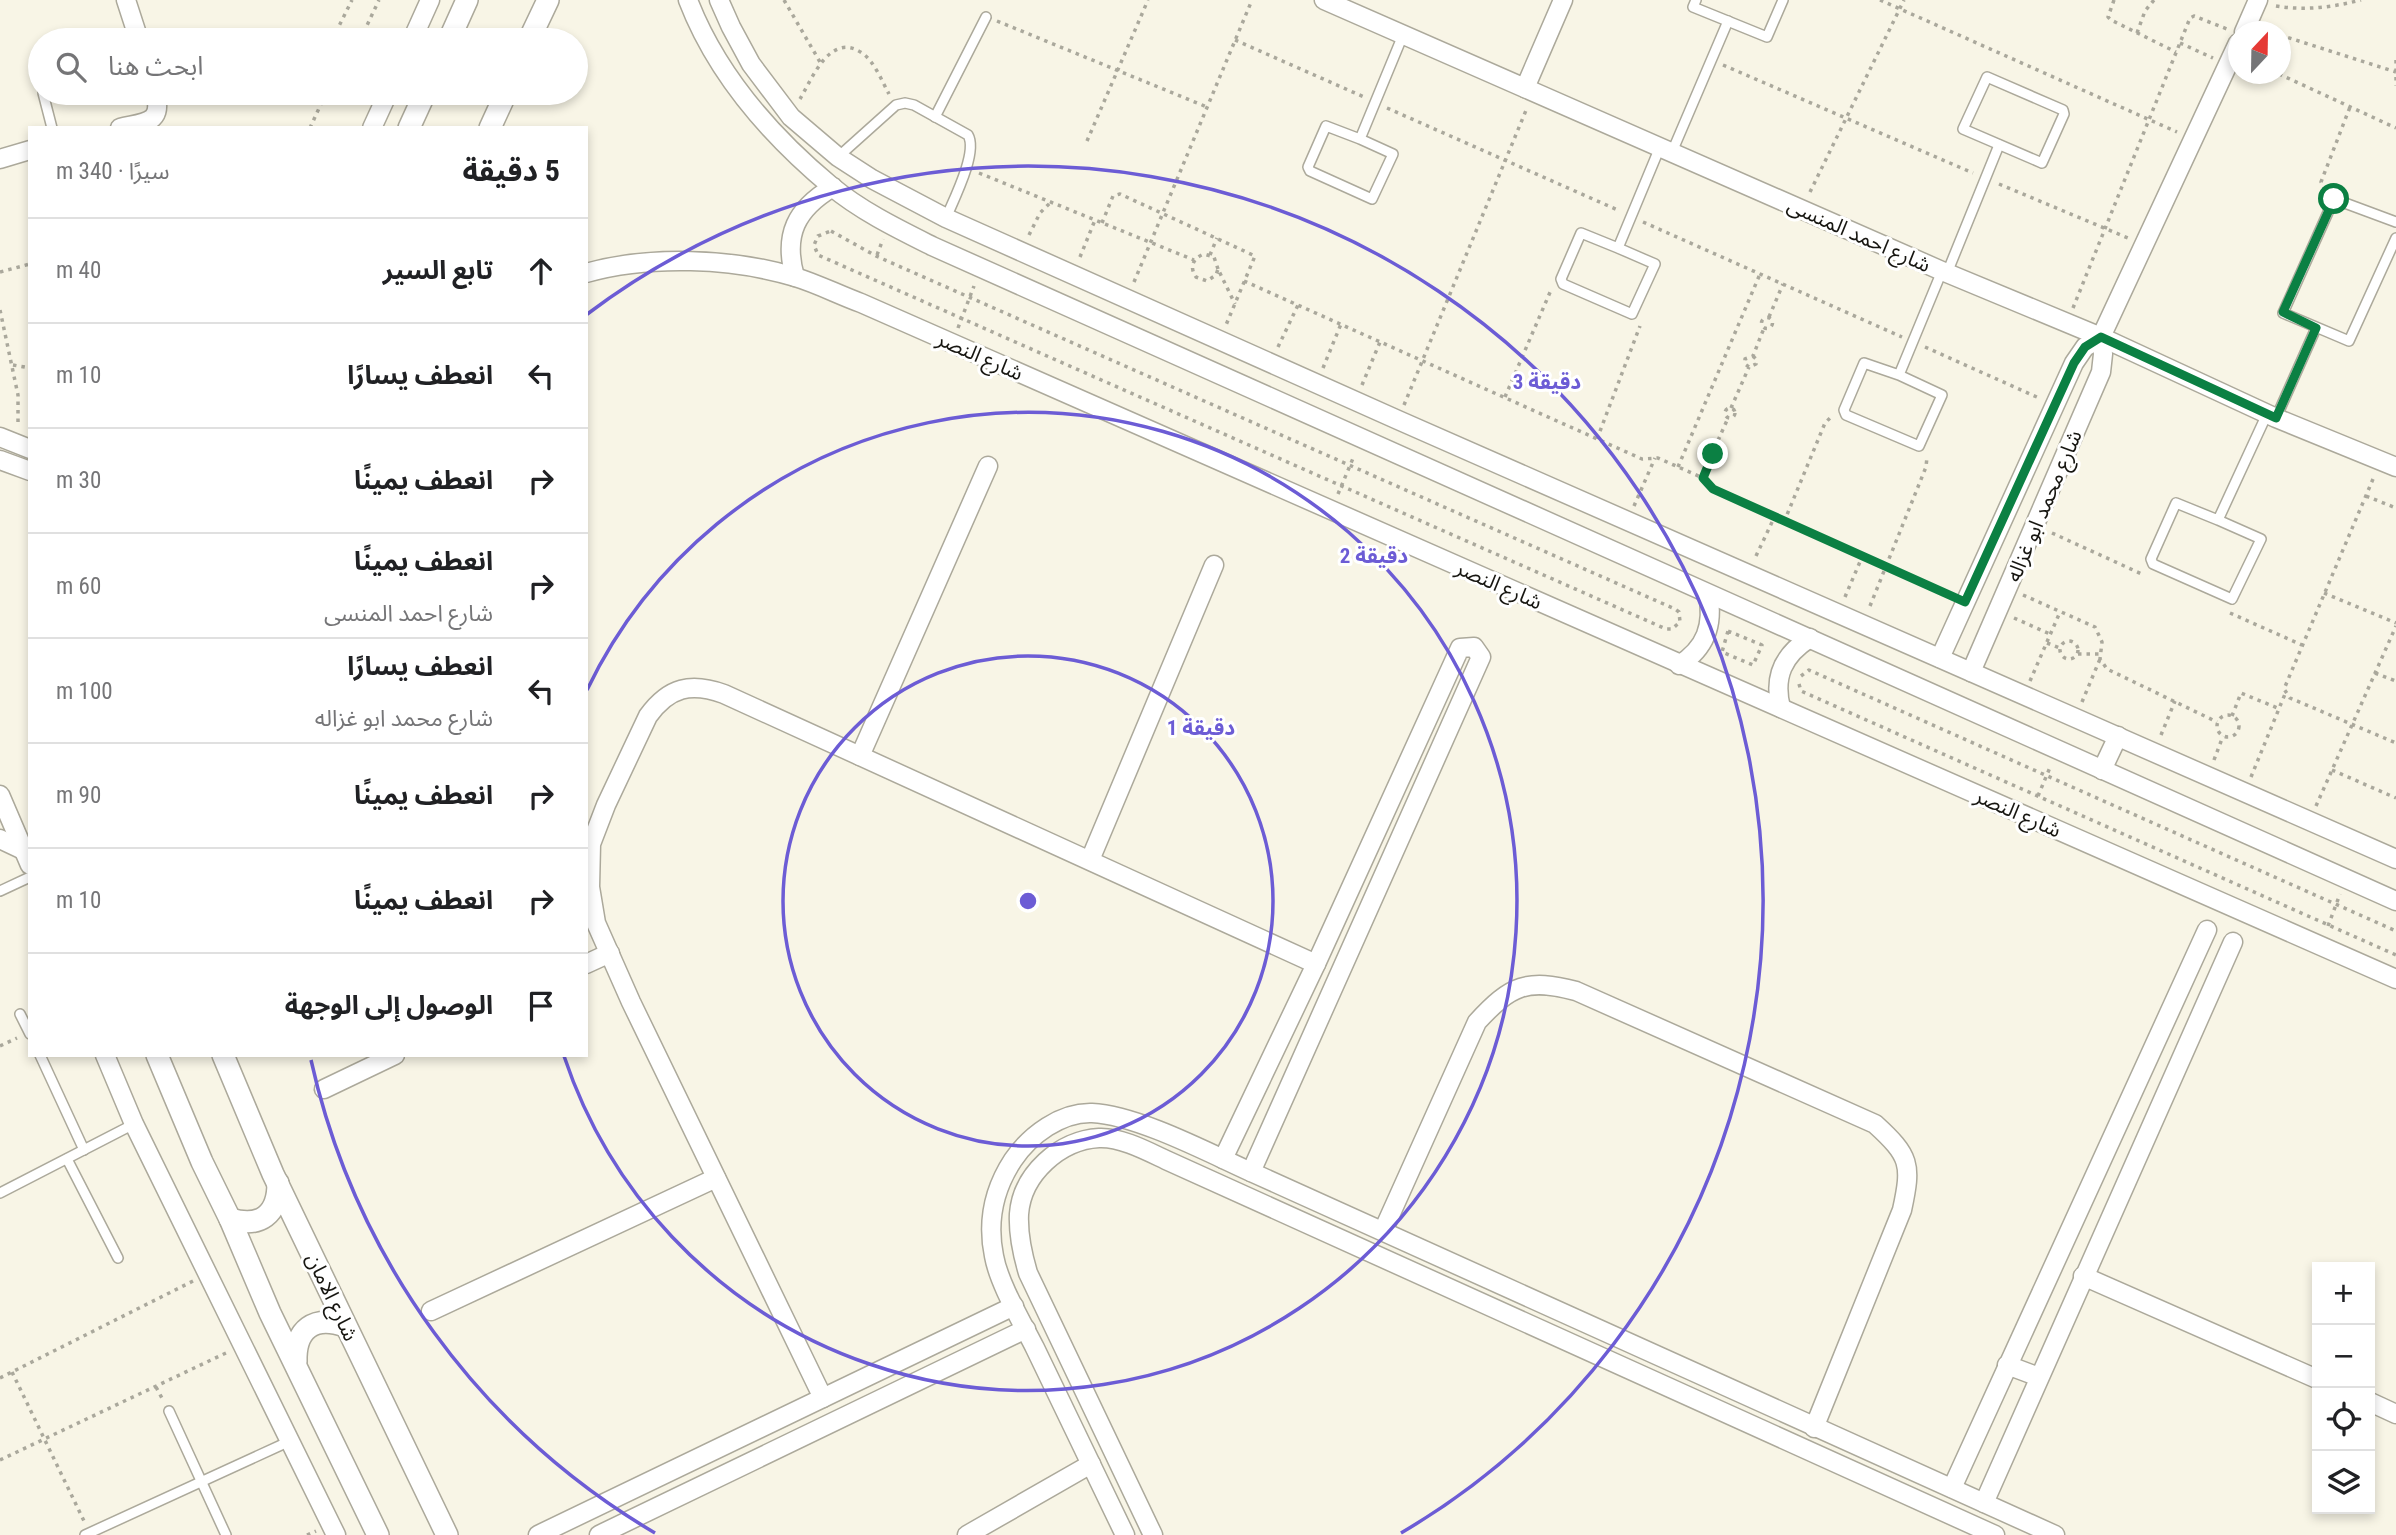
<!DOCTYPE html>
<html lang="ar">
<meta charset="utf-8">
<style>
body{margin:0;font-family:"Roboto Condensed","Noto Sans Arabic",sans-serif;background:#f2f2f2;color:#202124;direction:rtl}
.controls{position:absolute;right:21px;bottom:21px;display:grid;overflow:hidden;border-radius:0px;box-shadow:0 4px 10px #0003}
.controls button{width:63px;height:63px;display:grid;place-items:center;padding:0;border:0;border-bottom:2px solid #e0e0e0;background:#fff;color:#202124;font:35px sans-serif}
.compass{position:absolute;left:2228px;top:21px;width:63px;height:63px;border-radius:50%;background:#fff;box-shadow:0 4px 10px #0003;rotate:22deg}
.stop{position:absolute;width:21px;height:21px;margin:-16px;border:5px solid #0b8043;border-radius:50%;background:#fff}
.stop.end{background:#0b8043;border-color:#fff;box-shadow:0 2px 7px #0008}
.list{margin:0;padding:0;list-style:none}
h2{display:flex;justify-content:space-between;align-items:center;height:91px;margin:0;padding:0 28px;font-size:30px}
h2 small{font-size:23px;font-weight:400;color:#757577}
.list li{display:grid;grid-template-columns:46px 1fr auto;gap:21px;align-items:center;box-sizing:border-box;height:105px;padding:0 28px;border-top:2px solid #e0e0e0}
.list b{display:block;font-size:26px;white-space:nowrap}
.list p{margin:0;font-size:23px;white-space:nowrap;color:#757577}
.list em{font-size:23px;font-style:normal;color:#757577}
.icon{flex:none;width:38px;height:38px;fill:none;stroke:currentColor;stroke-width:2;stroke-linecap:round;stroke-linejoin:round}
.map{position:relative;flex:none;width:2396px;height:1535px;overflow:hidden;direction:ltr}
.search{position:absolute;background:#fff;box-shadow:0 4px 10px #0003;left:28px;top:28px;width:560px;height:77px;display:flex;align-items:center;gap:18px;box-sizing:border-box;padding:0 24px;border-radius:38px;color:#757577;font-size:26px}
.panel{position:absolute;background:#fff;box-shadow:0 4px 10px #0003;left:28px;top:126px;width:560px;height:931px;border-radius:0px;direction:rtl}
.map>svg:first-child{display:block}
</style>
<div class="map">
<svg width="2396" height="1535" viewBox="0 0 2396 1535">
<rect width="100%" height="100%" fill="#f8f5e6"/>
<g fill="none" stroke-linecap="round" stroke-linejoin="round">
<!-- service casing -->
<g stroke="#aca99b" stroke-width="12">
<g id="service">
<polyline points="1696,0 1693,7 1767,37 1783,0"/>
<polygon points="1987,77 2063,110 2064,114 2042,163 1963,129"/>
<polyline points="39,81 40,84"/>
<polyline points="43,93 52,128"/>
<polyline points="935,117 986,17"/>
<polyline points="1360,139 1393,154 1372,199 1310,171 1308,167 1326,126 1360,139 1403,35"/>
<polyline points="1672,152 1728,21"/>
<path d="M838,157L896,105L905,103L914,105L968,135C978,152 954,199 946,218"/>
<polyline points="2396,222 2334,199 2283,313 2349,341 2396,238"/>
<polyline points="1618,248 1655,264 1632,314 1563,284 1561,279 1581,233 1618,248 1660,147"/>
<polyline points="1947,273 1999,145"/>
<polyline points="1899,375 1942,395 1919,446 1846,415 1844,410 1864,363 1899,375 1942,271"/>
<polyline points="2276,418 2316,328"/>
<polyline points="2218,520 2261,539 2232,599 2153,564 2151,559 2176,503 2218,520 2267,414"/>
<polyline points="0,891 30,877"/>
<polyline points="20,1014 30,1034"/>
<polyline points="40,1055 84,1150"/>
<polyline points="67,1159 118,1258"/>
<polyline points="0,1193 134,1124"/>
<polyline points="169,1411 226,1535"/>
<polyline points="85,1535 290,1441"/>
</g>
</g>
<!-- minor casing -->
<g stroke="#aca99b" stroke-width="21">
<g id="minor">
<polyline points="126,0 139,40"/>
<path d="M688,0C716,73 771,136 831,186C861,211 898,229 932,246L2396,901"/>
<polyline points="719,0 731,27 751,64 791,117 838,157 872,179 946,218 1398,420 2396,859"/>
<polyline points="1324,0 1942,271 2101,337 2276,418 2396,467"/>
<polyline points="2244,32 2258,0"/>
<polyline points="412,40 430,0"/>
<polyline points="1525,88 1563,0"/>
<path d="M120,128C144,122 164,124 155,93"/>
<polyline points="372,128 388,93"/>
<polyline points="0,159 30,150"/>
<path d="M586,273C650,255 732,258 795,277C818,284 839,295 861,303L2396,979"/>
<path d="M795,277C783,235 796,209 833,187"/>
<polyline points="0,437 30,449"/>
<polyline points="0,460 30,471"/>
<polyline points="1940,658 2074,363 2085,347 2101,337"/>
<path d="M1679,665C1706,648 1714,625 1708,594"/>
<polyline points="1971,672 2101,372 2103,354 2101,337 2238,43"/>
<path d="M1781,708C1773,677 1783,655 1810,638"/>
<polyline points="860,756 988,466"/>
<polyline points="2102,770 2118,736"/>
<polyline points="0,795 30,865"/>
<polyline points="0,839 23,850"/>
<polyline points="1090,860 1214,565"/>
<polyline points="586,964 610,953"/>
<polyline points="105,1055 134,1124 336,1535"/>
<polyline points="324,1089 395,1055"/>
<polyline points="1223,1159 1316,964 1460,648 1474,647 1481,657 1251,1172"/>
<path d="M1383,1231L1477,1022C1511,985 1527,978 1576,991L1875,1124C1910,1156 1912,1164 1902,1210L1814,1428"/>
<polyline points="2083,1276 2317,1379"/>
<polyline points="431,1311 716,1178"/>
<polyline points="2007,1365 2039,1377"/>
<path d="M823,1398L631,1002L596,923L590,887L591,844L606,805L648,716C669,687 691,682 724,694L1316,964"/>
<polyline points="2370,1402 2396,1414"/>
<polyline points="1952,1488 2207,930"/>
<polyline points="1984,1503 2233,942"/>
<polyline points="538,1535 1014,1306"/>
<polyline points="599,1535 1026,1329"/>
<polyline points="967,1535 1091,1464"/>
<path d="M1125,1535C1095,1473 1065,1410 1035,1348C1022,1322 999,1284 994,1256C987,1222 994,1189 1013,1160C1030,1135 1061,1112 1092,1113C1137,1115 1209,1153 1251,1172L2055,1535"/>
<path d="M1153,1535L1028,1273C1022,1253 1018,1235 1019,1214C1022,1174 1060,1140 1099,1138C1121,1137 1147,1151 1166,1160L1995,1535"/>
</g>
</g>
<!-- tertiary casing -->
<g stroke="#aca99b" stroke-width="24">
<g id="tertiary">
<polyline points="449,40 467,0"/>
<polyline points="529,40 548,0"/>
<polyline points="409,128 425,93"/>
<polyline points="490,128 506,93"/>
<polyline points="157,1055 202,1162 230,1219 270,1313 378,1535"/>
<polyline points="223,1055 273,1174 447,1535"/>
<path d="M230,1219C260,1228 278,1215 278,1183"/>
<path d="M296,1362C295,1329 314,1315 345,1326"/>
</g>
</g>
<!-- path -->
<g stroke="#aaa89c" stroke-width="3.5" stroke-dasharray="3.5 5" stroke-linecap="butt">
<polyline points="784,0 820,62"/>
<polyline points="1880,0 2177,132"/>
<polyline points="2114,0 2108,17 2111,20 2176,52"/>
<path d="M2276,6C2305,11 2333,7 2361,0"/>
<polyline points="997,21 1207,107"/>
<polyline points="2137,33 2145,11 2154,0"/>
<polyline points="2280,35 2396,72"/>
<polyline points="332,40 352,0"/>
<polyline points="360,40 379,0"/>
<polyline points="1235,40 1364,97"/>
<polyline points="2180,43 2213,58"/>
<polyline points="2396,60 2396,86"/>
<polyline points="1723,65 1973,173"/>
<polyline points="2279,74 2396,128"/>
<path d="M800,99C812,79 830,31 862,53C874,61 882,81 889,94"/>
<polyline points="1387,108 1620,211"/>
<polyline points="310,128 326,93"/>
<polyline points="1087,141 1148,0"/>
<polyline points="979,173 1194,260"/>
<polyline points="1999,184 2128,238"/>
<polyline points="2325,190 2321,182 2350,107"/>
<polyline points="1810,192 1904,0"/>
<polyline points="1643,222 1902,337"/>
<polyline points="1102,223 1113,196 1120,194 1255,256 1226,325"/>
<polygon points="831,231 876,256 1675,609 1679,612 1680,622 1672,629 1666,629 818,255 814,245 818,236"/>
<polyline points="1029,235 1040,213 1051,202"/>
<polyline points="877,255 883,239"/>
<polyline points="1210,255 1217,238"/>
<polyline points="1080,257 1095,220"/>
<path d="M1218,269L1214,257L1204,254C1193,258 1189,267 1196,277L1207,281L1216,275L1218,269L1235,304"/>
<polyline points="0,272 30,264"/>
<polyline points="1244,281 1642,459 1658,458 1703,478 1713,489 1949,595"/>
<polyline points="1134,282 1252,0"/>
<polyline points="2073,308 2190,18 2194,16 2227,29"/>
<polyline points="0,310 18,395 18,425"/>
<polyline points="1769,317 1783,284"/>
<circle cx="1767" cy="323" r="5.5"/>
<polyline points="958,328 974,286"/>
<polyline points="1278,347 1298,305"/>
<polyline points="1925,347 2039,398"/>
<polyline points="1753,356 1756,359 1756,364 1749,367 1745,364 1745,359 1753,356 1764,328"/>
<polyline points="13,365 30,368"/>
<polyline points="1323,368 1341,324"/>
<polyline points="1362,385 1380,342"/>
<polyline points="1505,397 1551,290"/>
<polyline points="1404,405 1527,108"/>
<circle cx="1730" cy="413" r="5"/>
<polyline points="1731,408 1749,367"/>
<polyline points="1597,439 1640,326"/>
<polyline points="1716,445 1709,447 1713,454 1719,451 1716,445 1728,418"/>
<polyline points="1678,467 1760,274"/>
<polyline points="1703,478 1713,454"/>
<polyline points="2373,479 2284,689 2290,698 2396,743"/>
<polyline points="1338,494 1354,456"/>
<polyline points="2366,496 2396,508"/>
<polyline points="1634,506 1655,458"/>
<polyline points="1784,522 1825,423 1832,416"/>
<polyline points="2052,533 2144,575"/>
<polyline points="1756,556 1774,518"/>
<polyline points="2324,593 2396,623"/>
<polyline points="2023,595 2095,627 2102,642 2100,659 2107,669 2217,722"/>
<polyline points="1845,597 1862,557"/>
<polyline points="1870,606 1926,467 1927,457"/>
<polyline points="2230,613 2302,645"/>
<polyline points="2014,618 2050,634"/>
<polygon points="1728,631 1762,645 1753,665 1722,652"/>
<circle cx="2069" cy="650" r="9"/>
<polyline points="2047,643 2060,648"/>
<polyline points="2078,654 2100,654"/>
<polyline points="2375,673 2396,681"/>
<polyline points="1801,676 1809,670 2396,931"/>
<polyline points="2030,681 2060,612"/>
<polyline points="1799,684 1801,691 2396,955"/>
<polyline points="2082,702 2100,659"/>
<circle cx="2228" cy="726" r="11"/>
<polyline points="2232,716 2241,693 2280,709"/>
<polyline points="2161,735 2175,701"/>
<polyline points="2214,760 2223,736"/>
<polyline points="2332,770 2396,798"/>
<polyline points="2251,777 2285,694"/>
<polyline points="2038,796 2051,765"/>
<polyline points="2316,806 2396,626"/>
<polyline points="2328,926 2340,894"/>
<polyline points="0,1046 17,1038"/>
<polyline points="12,1372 84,1521"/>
<polyline points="0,1378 193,1281"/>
<polyline points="156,1387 163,1400"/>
<polyline points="0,1460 228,1352"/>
<polyline points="307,1535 316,1531"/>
</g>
<!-- service -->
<use href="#service" stroke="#fff" stroke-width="9"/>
<!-- minor -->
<use href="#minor" stroke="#fff" stroke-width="18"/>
<!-- tertiary -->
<use href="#tertiary" stroke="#fff" stroke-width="21"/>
</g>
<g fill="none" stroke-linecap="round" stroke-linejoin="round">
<!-- route -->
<polyline stroke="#0b8043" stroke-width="9" points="1713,454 1703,478 1713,489 1965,602 2074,363 2085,347 2101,337 2276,418 2316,328 2283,312 2334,199"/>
</g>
<!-- distance rings -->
<g fill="none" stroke="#6c5cd5" stroke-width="3.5">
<circle cx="1028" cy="901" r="245"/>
<path d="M587 690A489 489 0 1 1 564 1056"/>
<path d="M655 1533A734 734 0 0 1 311 1060M586 315A734 734 0 1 1 1401 1533"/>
</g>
<g text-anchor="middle" stroke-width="6" stroke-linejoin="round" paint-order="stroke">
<!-- street labels -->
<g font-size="21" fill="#171611" stroke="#fff">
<text transform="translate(1859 235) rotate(24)" y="7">شارع احمد المنسى</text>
<text transform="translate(980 356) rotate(24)" y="7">شارع النصر</text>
<text transform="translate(2044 506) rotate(-67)" y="7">شارع محمد ابو غزاله</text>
<text transform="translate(1499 585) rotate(24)" y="7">شارع النصر</text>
<text transform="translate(2018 813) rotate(24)" y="7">شارع النصر</text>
<text transform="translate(332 1297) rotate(65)" y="7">شارع الامان</text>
</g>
</g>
<circle cx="1028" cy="901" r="10" fill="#6c5cd5" stroke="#fff" stroke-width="3.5"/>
<g font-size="21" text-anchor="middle" font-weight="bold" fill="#6c5cd5" stroke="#fff" stroke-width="6" stroke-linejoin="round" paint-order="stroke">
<text x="1547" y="389">3 دقيقة</text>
<text x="1374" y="563">2 دقيقة</text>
<text x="1201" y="735">1 دقيقة</text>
</g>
</svg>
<div class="controls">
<button>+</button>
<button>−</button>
<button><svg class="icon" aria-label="locate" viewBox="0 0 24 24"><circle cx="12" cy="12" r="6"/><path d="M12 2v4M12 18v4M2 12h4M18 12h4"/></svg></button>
<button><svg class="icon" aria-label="layers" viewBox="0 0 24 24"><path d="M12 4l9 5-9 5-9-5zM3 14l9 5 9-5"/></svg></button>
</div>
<svg class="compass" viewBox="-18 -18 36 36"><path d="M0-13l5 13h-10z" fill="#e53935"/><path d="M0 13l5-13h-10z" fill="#757577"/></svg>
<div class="stop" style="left:2334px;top:199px"></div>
<div class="stop end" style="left:1713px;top:454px"></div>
<div class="search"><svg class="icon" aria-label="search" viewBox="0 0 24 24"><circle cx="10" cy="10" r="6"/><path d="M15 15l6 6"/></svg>ابحث هنا</div>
<section class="panel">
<h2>5 دقيقة<small>سيرًا · 340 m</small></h2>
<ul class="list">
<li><svg class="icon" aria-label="ahead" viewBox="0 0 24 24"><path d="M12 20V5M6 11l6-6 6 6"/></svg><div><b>تابع السير</b></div><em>40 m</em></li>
<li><svg class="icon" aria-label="left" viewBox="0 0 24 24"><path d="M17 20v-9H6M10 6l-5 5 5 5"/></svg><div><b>انعطف يسارًا</b></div><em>10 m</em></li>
<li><svg class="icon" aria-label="right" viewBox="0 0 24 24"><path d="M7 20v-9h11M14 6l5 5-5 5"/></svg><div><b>انعطف يمينًا</b></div><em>30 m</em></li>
<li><svg class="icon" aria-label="right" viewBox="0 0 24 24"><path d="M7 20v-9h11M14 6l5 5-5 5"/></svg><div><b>انعطف يمينًا</b><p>شارع احمد المنسى</p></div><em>60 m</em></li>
<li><svg class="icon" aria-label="left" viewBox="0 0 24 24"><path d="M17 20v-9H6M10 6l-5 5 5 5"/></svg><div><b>انعطف يسارًا</b><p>شارع محمد ابو غزاله</p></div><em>100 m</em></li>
<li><svg class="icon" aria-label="right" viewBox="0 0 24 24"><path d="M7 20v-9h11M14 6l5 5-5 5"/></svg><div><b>انعطف يمينًا</b></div><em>90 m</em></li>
<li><svg class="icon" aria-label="right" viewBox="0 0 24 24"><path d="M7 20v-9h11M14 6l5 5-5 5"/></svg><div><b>انعطف يمينًا</b></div><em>10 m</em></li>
<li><svg class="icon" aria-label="arrive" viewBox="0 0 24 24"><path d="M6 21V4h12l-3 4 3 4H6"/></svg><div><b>الوصول إلى الوجهة</b></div></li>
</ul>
</section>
</div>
